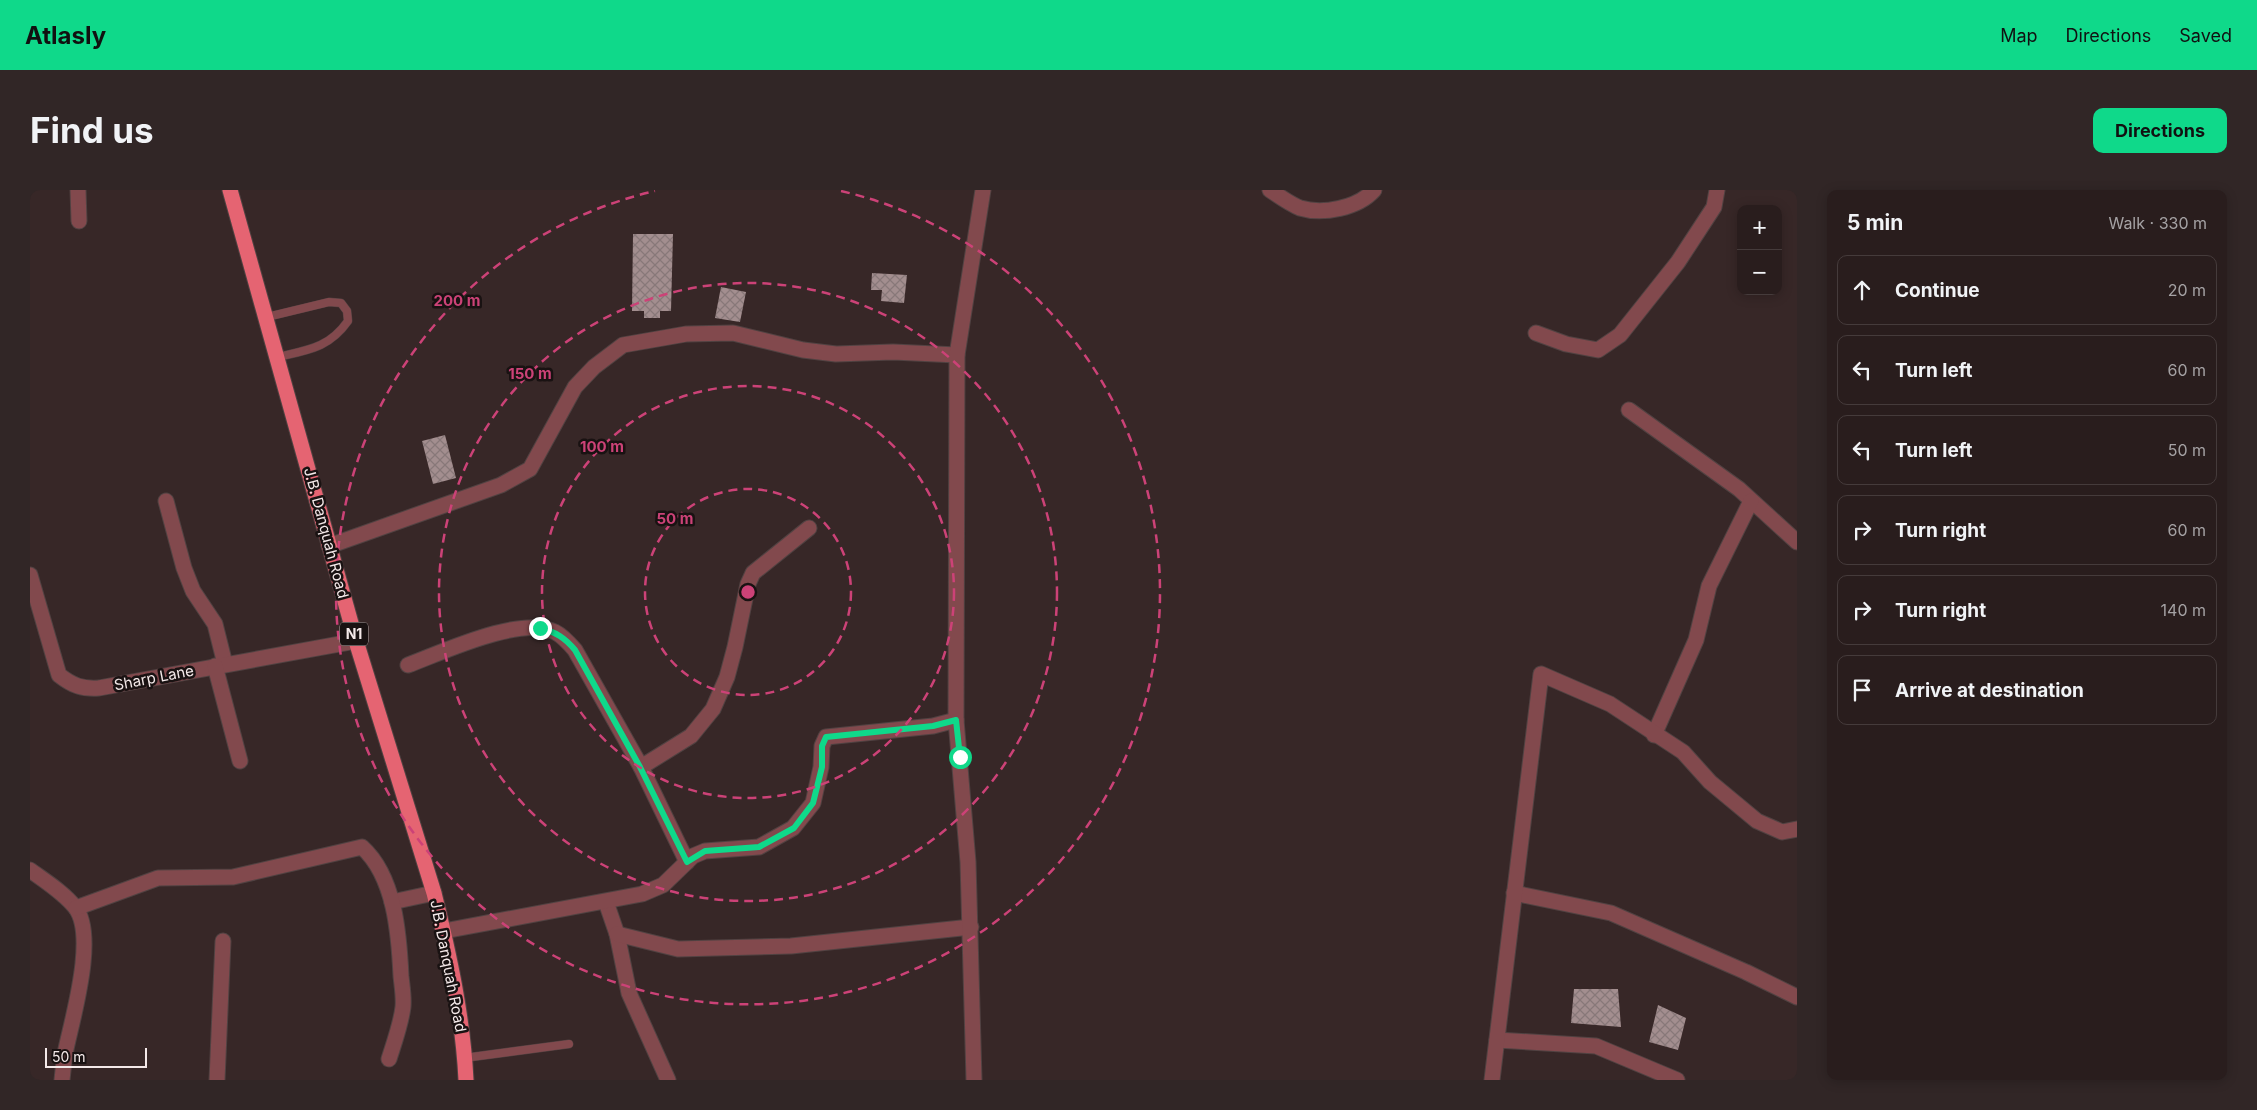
<!DOCTYPE html>
<meta charset="utf-8">
<style>
body{margin:0;font-family:Inter,sans-serif;background:#312626;color:#f1f3f6}
.controls{position:absolute;right:15px;top:15px;display:grid;overflow:hidden;border-radius:10px;box-shadow:0 2px 12px #0003}
.controls button{width:45px;height:45px;display:grid;place-items:center;padding:0;border:0;border-bottom:1px solid #453b3b;background:#291d1d;color:#f1f3f6;font:25px sans-serif}
.scale{position:absolute;left:15px;bottom:12px;width:102px;box-sizing:border-box;padding-left:5px;border:2px solid #f4e9e9;border-top:0;font-size:14px;line-height:18px;white-space:nowrap;color:#f4e9e9;-webkit-text-stroke:4px #191212;paint-order:stroke}
.stop{position:absolute;width:15px;height:15px;margin:-11px;border:4px solid #0fd98a;border-radius:50%;background:#fff}
.stop.end{background:#0fd98a;border-color:#fff;box-shadow:0 1px 5px #0008}
.list{margin:0;padding:0;list-style:none}
h2{display:flex;justify-content:space-between;align-items:center;height:65px;margin:0;padding:0 20px;font-size:21px}
h2 small{font-size:16px;font-weight:400;color:#a5a2a4}
.list li{display:grid;grid-template-columns:32px 1fr auto;gap:15px;align-items:center;box-sizing:border-box;height:70px;margin:0 10px 10px;padding:0 10px;border:1px solid #453b3b;border-radius:10px}
.list b{display:block;font-size:19px;white-space:nowrap}
.list em{font-size:16px;font-style:normal;color:#a5a2a4}
.icon{flex:none;width:28px;height:28px;fill:none;stroke:currentColor;stroke-width:2;stroke-linecap:round;stroke-linejoin:round}
.map{position:relative;flex:none;width:1767px;height:890px;overflow:hidden;border-radius:10px}
header{display:flex;align-items:center;gap:30px;box-sizing:border-box;height:70px;padding:0 25px;background:#0fd98a;color:#111}
header strong{font-size:24px}
nav{display:flex;gap:28px;margin-inline-start:auto;font-size:18px}
.intro{display:flex;align-items:center;justify-content:space-between;box-sizing:border-box;height:120px;padding:0 30px}
h1{margin:0;font-size:35px}
.button{padding:12px 22px;border-radius:10px;background:#0fd98a;color:#111;font-size:18px;font-weight:700}
main{display:flex;gap:30px;padding:0 30px}
aside{flex:1;background:#291d1d;border-radius:10px;box-shadow:0 2px 12px #0003}
.map>svg:first-child{display:block}
</style>
<header>
<strong>Atlasly</strong>
<nav><a>Map</a><a>Directions</a><a>Saved</a></nav>
</header>
<div class="intro"><h1>Find us</h1><a class="button">Directions</a></div>
<main>
<div class="map">
<svg width="1767" height="890" viewBox="0 0 1767 890">
<defs>
<pattern id="building-cross-hatch" width="8" height="8" patternUnits="userSpaceOnUse" patternTransform="scale(1.25)"><rect width="8" height="8" fill="#a38e8f"/><path d="M0 0l8 8M0 8l8-8" fill="none" stroke="#887879"/></pattern>
</defs>
<rect width="100%" height="100%" fill="#372727"/>
<!-- building -->
<g fill="url(#building-cross-hatch)">
<polygon points="603,44 643,44 641,121 630,121 630,128 614,128 614,121 602,121"/>
<polygon points="842,83 877,85 874,113 851,111 852,100 841,100"/>
<polygon points="691,97 716,102 710,132 685,128"/>
<polygon points="415,245 426,288 403,294 392,251"/>
<polygon points="1544,799 1588,799 1591,837 1541,833"/>
<polygon points="1628,815 1656,828 1648,860 1619,852"/>
</g>
<g fill="none" stroke-linecap="round" stroke-linejoin="round">
<!-- service casing -->
<g stroke="#514242" stroke-width="9">
<g id="service">
<path d="M237,127L299,112L311,113L317,121L318,131C299,158 278,160 248,167"/>
<polyline points="434,868 539,854"/>
</g>
</g>
<!-- minor casing -->
<g stroke="#514242" stroke-width="17">
<g id="minor">
<polyline points="48,0 49,31"/>
<path d="M1240,0C1249,6 1260,14 1270,18C1293,25 1328,18 1344,0"/>
<polyline points="1506,143 1536,154 1568,160 1590,145 1648,72 1684,17 1687,0"/>
<polyline points="1599,220 1709,299 1767,352"/>
<polyline points="136,311 154,378 163,401 185,434 195,474"/>
<polyline points="299,356 471,295 500,279 545,197 564,177 593,155 656,144 703,143 773,160 806,164 863,162 927,165"/>
<path d="M0,385L29,485C43,496 52,499 69,498L326,451"/>
<path d="M378,475C413,462 491,425 525,442C533,446 539,453 545,460L611,577L657,672"/>
<polyline points="185,476 210,571"/>
<polyline points="1624,545 1666,450 1679,396 1721,311"/>
<polyline points="611,577 661,546 683,519 697,487 705,457 718,394 723,383 779,338"/>
<path d="M0,680C15,691 33,702 45,717C67,745 43,826 36,859C34,869 33,880 32,890"/>
<polyline points="1484,703 1581,723 1716,782 1767,807"/>
<polyline points="362,712 404,703"/>
<polyline points="576,712 587,744 599,803 638,890"/>
<path d="M46,718L128,688L203,687L332,657C365,687 369,744 371,786C372,796 374,807 373,817C371,834 364,853 359,869"/>
<polyline points="414,741 612,704 633,695 663,666 675,661 729,657 763,638 783,613 791,577 792,556 796,547 903,536 926,530"/>
<polyline points="587,744 648,759 761,756 941,737"/>
<polyline points="1467,850 1566,856 1647,890"/>
<polyline points="187,890 193,751"/>
<polyline points="944,890 938,672 926,530 927,165 953,0"/>
<polyline points="1462,890 1511,484 1580,514 1653,562 1680,592 1727,631 1752,642 1767,639"/>
</g>
</g>
<!-- trunk casing -->
<g stroke="#514242" stroke-width="17">
<path id="trunk" d="M200,0L326,451L404,703C419,763 433,827 436,890"/>
</g>
<!-- service -->
<use href="#service" stroke="#82494d" stroke-width="8"/>
<!-- minor -->
<use href="#minor" stroke="#82494d" stroke-width="15"/>
<!-- trunk -->
<use href="#trunk" stroke="#e56472" stroke-width="15"/>
</g>
<g fill="none" stroke-linecap="round" stroke-linejoin="round">
<!-- route -->
<path stroke="#0fd98a" stroke-width="6" d="M510,438C526,442 535,448 545,460L610,577L657,672L675,661L729,657L764,638L783,613L792,577V556L796,547L903,536L926,530L930,567"/>
</g>
<!-- distance rings -->
<g fill="none" stroke="#cc4277" stroke-width="2.5" stroke-dasharray="9 6">
<circle cx="718" cy="402" r="103"/>
<circle cx="718" cy="402" r="206"/>
<circle cx="718" cy="402" r="309"/>
<path d="M811 1A412 412 0 1 1 625 1"/>
</g>
<g text-anchor="middle" stroke-width="5" stroke-linejoin="round" paint-order="stroke">
<!-- shield labels -->
<rect fill="#191212" stroke="#b2a8a8" stroke-width="1" x="310" y="432.5" width="28" height="23" rx="4"/>
<g font-size="14" font-weight="bold" fill="#f4e9e9">
<text x="324" y="449">N1</text>
</g>
<!-- street labels -->
<g font-size="15" fill="#f4e9e9" stroke="#191212">
<text transform="translate(296 343) rotate(75)" y="5">J.B. Danquah Road</text>
<text transform="translate(124 488) rotate(-11)" y="5">Sharp Lane</text>
<text transform="translate(418 776) rotate(79)" y="5">J.B. Danquah Road</text>
</g>
</g>
<circle cx="718" cy="402" r="8" fill="#cc4277" stroke="#191212" stroke-width="2.5"/>
<g font-size="15" text-anchor="middle" font-weight="bold" fill="#cc4277" stroke="#191212" stroke-width="5" stroke-linejoin="round" paint-order="stroke">
<text x="427" y="116">200 m</text>
<text x="500" y="189">150 m</text>
<text x="572" y="262">100 m</text>
<text x="645" y="334">50 m</text>
</g>
</svg>
<div class="controls">
<button>+</button>
<button>−</button>
</div>
<div class="scale">50 m</div>
<div class="stop" style="left:930px;top:567px"></div>
<div class="stop end" style="left:510px;top:438px"></div>
</div>
<aside>
<h2>5 min<small>Walk · 330 m</small></h2>
<ul class="list">
<li><svg class="icon" aria-label="ahead" viewBox="0 0 24 24"><path d="M12 20V5M6 11l6-6 6 6"/></svg><div><b>Continue</b></div><em>20 m</em></li>
<li><svg class="icon" aria-label="left" viewBox="0 0 24 24"><path d="M17 20v-9H6M10 6l-5 5 5 5"/></svg><div><b>Turn left</b></div><em>60 m</em></li>
<li><svg class="icon" aria-label="left" viewBox="0 0 24 24"><path d="M17 20v-9H6M10 6l-5 5 5 5"/></svg><div><b>Turn left</b></div><em>50 m</em></li>
<li><svg class="icon" aria-label="right" viewBox="0 0 24 24"><path d="M7 20v-9h11M14 6l5 5-5 5"/></svg><div><b>Turn right</b></div><em>60 m</em></li>
<li><svg class="icon" aria-label="right" viewBox="0 0 24 24"><path d="M7 20v-9h11M14 6l5 5-5 5"/></svg><div><b>Turn right</b></div><em>140 m</em></li>
<li><svg class="icon" aria-label="arrive" viewBox="0 0 24 24"><path d="M6 21V4h12l-3 4 3 4H6"/></svg><div><b>Arrive at destination</b></div></li>
</ul>
</aside>
</main>
